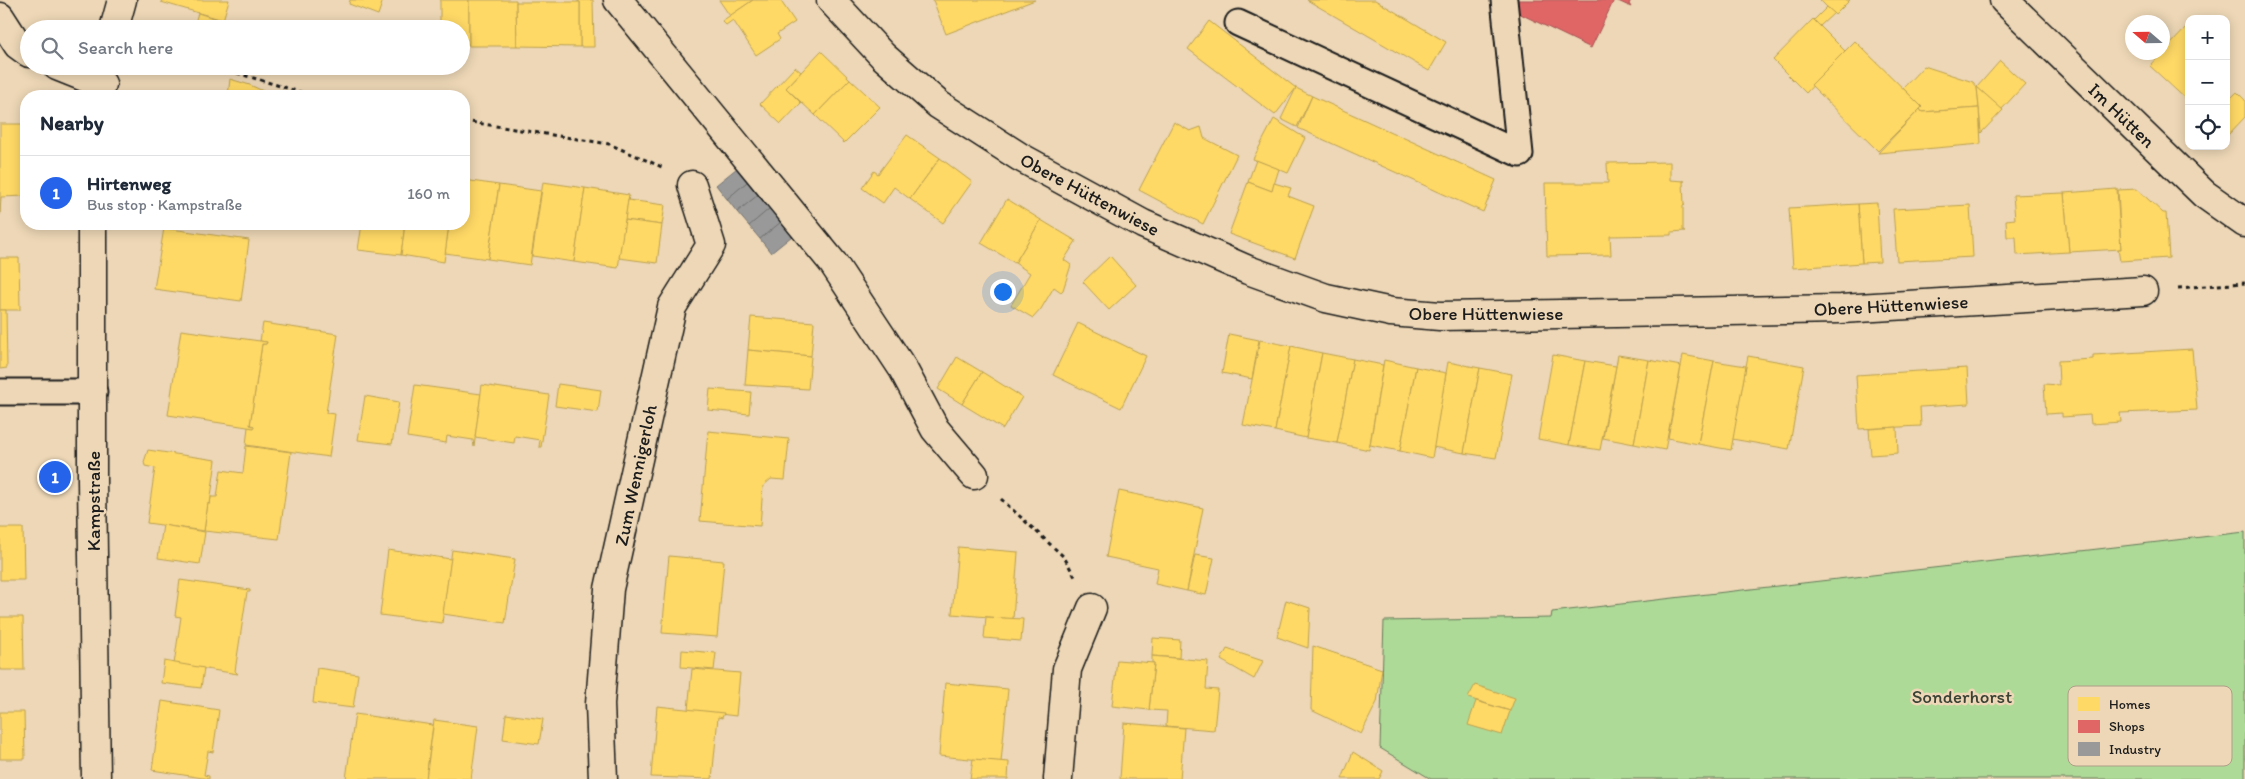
<!DOCTYPE html>
<meta charset="utf-8">
<style>
body{margin:0;font-family:Itim,sans-serif;background:#f6f6f7;color:#1f2937}
.controls{position:absolute;right:15px;top:15px;display:grid;overflow:hidden;border-radius:10px;box-shadow:0 2px 12px #0003}
.controls button{width:45px;height:45px;display:grid;place-items:center;padding:0;border:0;border-bottom:1px solid #e0e1e3;background:#fff;color:#1f2937;font:25px sans-serif}
.compass{position:absolute;left:2125px;top:15px;width:45px;height:45px;border-radius:50%;background:#fff;box-shadow:0 2px 12px #0003;rotate:290deg}
.you{position:absolute;left:1002px;top:291px;width:18px;height:18px;margin:-12px;border:4px solid #fff;border-radius:50%;background:#1a73e8;box-shadow:0 0 0 8px #1a73e833}
.badge{display:grid;place-items:center;width:32px;height:32px;border-radius:50%;background:#2563eb;color:#fff;font-size:16px;font-weight:700}
.pin{position:absolute;translate:-50% -50%;border:2px solid #fff;box-shadow:0 1px 5px #0006}
.list{margin:0;padding:0;list-style:none}
h2{display:flex;justify-content:space-between;align-items:center;height:65px;margin:0;padding:0 20px;font-size:21px}
h2 small{font-size:16px;font-weight:400;color:#747a83}
.list li{display:grid;grid-template-columns:32px 1fr auto;gap:15px;align-items:center;box-sizing:border-box;height:75px;padding:0 20px;border-top:1px solid #e0e1e3}
.list b{display:block;font-size:19px;white-space:nowrap}
.list p{margin:0;font-size:16px;white-space:nowrap;color:#747a83}
.list em{font-size:16px;font-style:normal;color:#747a83}
.icon{flex:none;width:28px;height:28px;fill:none;stroke:currentColor;stroke-width:2;stroke-linecap:round;stroke-linejoin:round}
.map{position:relative;flex:none;width:2245px;height:779px;overflow:hidden}
.search{position:absolute;background:#fff;box-shadow:0 2px 12px #0003;left:20px;top:20px;width:450px;height:55px;display:flex;align-items:center;gap:12px;box-sizing:border-box;padding:0 18px;border-radius:28px;color:#747a83;font-size:19px}
.panel{position:absolute;background:#fff;box-shadow:0 2px 12px #0003;left:20px;top:90px;width:450px;height:140px;border-radius:20px}
.map>svg:first-child{display:block}
</style>
<div class="map">
<svg width="2245" height="779" viewBox="0 0 2245 779">
<rect width="100%" height="100%" fill="#edd7b6"/>
<filter id="ink" filterUnits="userSpaceOnUse"><feTurbulence type="fractalNoise" baseFrequency=".02" numOctaves="2"/><feDisplacementMap in="SourceGraphic" scale="10" xChannelSelector="R" yChannelSelector="G"/><feConvolveMatrix kernelMatrix="1 2 1 2 8 2 1 2 1" color-interpolation-filters="sRGB"/></filter>
<g filter="url(#ink)">
<!-- green -->
<polygon fill="#aeda97" stroke="#657b5a" points="2245,532 2245,779 1431,779 1380,748 1384,621 1551,618 1552,612"/>
<!-- homes -->
<g fill="#ffd966" stroke="#bba050">
<polygon points="162,0 229,0 223,20 161,2"/>
<polygon points="350,0 383,0 378,15 349,4"/>
<polygon points="440,0 469,0 469,44 461,45 461,29 440,29"/>
<polygon points="469,0 516,0 517,46 469,46"/>
<polygon points="578,0 593,0 594,47 580,47 580,2 578,2"/>
<polygon points="719,0 753,0 730,16"/>
<polygon points="753,0 780,0 795,22 777,34 780,39 756,55 733,20 726,25 722,21"/>
<polygon points="933,0 1035,0 946,34"/>
<polygon points="1307,0 1375,0 1446,42 1429,71"/>
<polygon points="1820,0 1850,0 1835,15"/>
<polygon points="516,2 580,2 580,47 517,46"/>
<polygon points="1827,7 1834,13 1820,26 1814,20"/>
<polygon points="198,13 230,23 228,29 193,29"/>
<polygon points="1813,19 1845,51 1806,93 1773,60"/>
<polygon points="1209,21 1296,88 1275,115 1188,49"/>
<polygon points="2188,26 2189,27 2189,102 2150,66"/>
<polygon points="1855,41 1922,107 1878,151 1811,85"/>
<polygon points="821,51 850,79 815,115 786,88"/>
<polygon points="2000,61 2025,84 2001,110 1977,87"/>
<polygon points="1924,66 1973,82 1977,87 1979,108 1922,112 1920,109 1922,107 1903,88"/>
<polygon points="795,67 801,72 786,88 801,103 781,124 760,104"/>
<polygon points="230,79 250,85 274,96 228,96"/>
<polygon points="850,79 880,107 844,143 815,115"/>
<polygon points="1977,87 2003,110 1981,133 1979,108"/>
<polygon points="1296,88 1312,96 1297,127 1281,119"/>
<polygon points="2237,92 2245,100 2245,117 2228,135 2226,103"/>
<polygon points="1312,96 1496,180 1483,212 1298,128"/>
<polygon points="1979,108 1981,144 1878,153 1920,109 1922,112"/>
<polygon points="1274,119 1305,138 1288,173 1253,159"/>
<polygon points="1174,122 1190,131 1201,127 1204,138 1237,155 1203,224 1139,190"/>
<polygon points="0,124 26,124 26,196 1,197 0,215"/>
<polygon points="907,135 940,158 910,199 894,187 883,203 862,188 874,171 878,174"/>
<polygon points="940,158 972,182 943,223 910,199"/>
<polygon points="1256,160 1279,169 1272,191 1248,182"/>
<polygon points="1670,162 1670,180 1685,181 1683,181 1684,205 1685,205 1683,206 1683,230 1685,231 1671,232 1671,235 1610,236 1611,255 1547,256 1545,183 1608,183 1607,163"/>
<polygon points="464,180 499,185 488,259 445,253 449,224 464,224"/>
<polygon points="543,182 585,188 574,262 532,256"/>
<polygon points="1248,182 1272,191 1274,183 1291,188 1288,196 1314,206 1295,258 1229,234"/>
<polygon points="499,185 541,191 530,265 488,259"/>
<polygon points="585,188 629,195 618,268 574,262"/>
<polygon points="2117,189 2121,249 2069,252 2064,193"/>
<polygon points="2137,189 2163,213 2166,213 2169,258 2120,261 2118,249 2121,249 2118,190"/>
<polygon points="2064,193 2069,252 2017,255 2016,237 2007,237 2006,220 2015,219 2013,195"/>
<polygon points="1007,199 1041,220 1015,263 981,243"/>
<polygon points="628,200 665,205 662,225 625,220"/>
<polygon points="1877,203 1880,262 1862,263 1858,204"/>
<polygon points="1858,204 1862,263 1793,268 1789,208"/>
<polygon points="1970,205 1973,257 1897,261 1893,209"/>
<polygon points="625,220 662,225 657,263 619,258"/>
<polygon points="1041,220 1076,241 1064,260 1071,265 1063,290 1061,292 1054,287 1041,309 1033,318 1011,305 1030,273 1015,263"/>
<polygon points="362,224 405,224 401,255 358,250"/>
<polygon points="405,224 449,224 444,262 401,255"/>
<polygon points="164,228 249,240 241,301 154,289"/>
<polygon points="1110,256 1136,285 1109,310 1083,282"/>
<polygon points="0,258 19,258 20,310 0,310"/>
<polygon points="0,310 6,310 7,368 0,369"/>
<polygon points="751,317 814,322 811,356 748,350"/>
<polygon points="263,323 338,334 326,413 335,414 329,457 246,445 248,427 254,426 250,425 262,344 266,344 267,342 260,341"/>
<polygon points="1078,323 1146,356 1121,408 1053,375"/>
<polygon points="181,330 267,342 266,344 262,344 250,425 254,426 254,428 168,415"/>
<polygon points="1229,334 1259,340 1252,379 1222,373"/>
<polygon points="1260,340 1291,346 1275,431 1243,425"/>
<polygon points="1291,346 1322,353 1306,438 1275,431"/>
<polygon points="2192,349 2197,410 2120,413 2121,422 2091,424 2090,415 2062,417 2062,413 2046,414 2044,384 2059,385 2058,361 2093,359 2093,355"/>
<polygon points="748,350 811,356 808,389 745,385"/>
<polygon points="1322,353 1353,359 1337,443 1306,438"/>
<polygon points="1553,355 1585,361 1569,445 1538,439"/>
<polygon points="1618,355 1649,360 1634,444 1603,438"/>
<polygon points="1683,355 1714,361 1698,444 1668,438"/>
<polygon points="1748,356 1804,366 1789,449 1732,439"/>
<polygon points="957,357 982,372 962,404 938,389"/>
<polygon points="1353,359 1383,365 1369,450 1337,443"/>
<polygon points="1384,360 1416,367 1400,451 1370,445"/>
<polygon points="1649,360 1681,366 1665,450 1634,444"/>
<polygon points="1585,361 1616,366 1600,450 1569,445"/>
<polygon points="1714,361 1746,366 1731,450 1698,444"/>
<polygon points="1448,362 1480,368 1464,453 1433,447"/>
<polygon points="1416,367 1446,373 1432,458 1400,451"/>
<polygon points="1480,368 1512,374 1496,458 1464,453"/>
<polygon points="1967,368 1969,404 1920,407 1921,426 1859,429 1856,375"/>
<polygon points="982,372 1022,397 1003,429 962,404"/>
<polygon points="558,384 601,390 598,412 555,406"/>
<polygon points="415,385 481,394 474,447 473,440 447,436 446,443 407,437"/>
<polygon points="482,385 549,395 541,447 539,447 540,440 515,436 514,443 475,437"/>
<polygon points="710,389 751,392 749,414 708,410"/>
<polygon points="365,396 399,402 392,444 358,440"/>
<polygon points="1897,427 1898,453 1871,455 1869,429"/>
<polygon points="708,431 789,439 785,480 771,479 763,486 760,526 700,521"/>
<polygon points="246,446 291,452 279,539 204,531 208,503 210,504 211,497 217,497 221,470 243,473"/>
<polygon points="148,450 216,460 210,504 208,503 204,531 147,523 155,468 145,466 144,462"/>
<polygon points="1119,491 1203,508 1187,591 1155,584 1158,568 1106,557"/>
<polygon points="163,525 205,532 200,564 158,558"/>
<polygon points="0,528 23,528 24,580 0,580"/>
<polygon points="958,547 1018,552 1013,619 952,614"/>
<polygon points="388,550 451,559 442,623 380,615"/>
<polygon points="452,550 515,559 505,623 443,614"/>
<polygon points="1195,555 1214,558 1206,595 1187,591"/>
<polygon points="669,556 724,561 717,637 662,633"/>
<polygon points="180,580 250,590 250,592 247,592 235,671 238,674 174,664 181,617 175,616"/>
<polygon points="1286,600 1310,608 1308,648 1277,637"/>
<polygon points="0,617 23,617 24,670 0,670"/>
<polygon points="986,617 1023,619 1021,641 984,638"/>
<polygon points="1153,638 1180,640 1179,658 1152,656"/>
<polygon points="1313,646 1382,669 1377,702 1361,734 1311,710"/>
<polygon points="1227,649 1263,661 1254,679 1221,660"/>
<polygon points="682,650 716,653 714,670 681,667"/>
<polygon points="1152,656 1208,661 1206,689 1218,690 1214,730 1166,726 1167,711 1149,710 1154,663 1152,663"/>
<polygon points="1117,660 1154,663 1149,710 1112,706"/>
<polygon points="164,661 204,668 201,688 161,683"/>
<polygon points="317,668 358,674 353,708 313,703"/>
<polygon points="692,669 740,673 736,716 688,710"/>
<polygon points="945,683 1008,689 1001,762 939,756"/>
<polygon points="1475,685 1515,698 1510,711 1468,698"/>
<polygon points="162,701 219,710 213,752 208,751 204,775 209,776 209,779 152,770"/>
<polygon points="1476,701 1510,711 1502,735 1468,725"/>
<polygon points="657,706 724,713 722,718 718,717 712,779 651,777"/>
<polygon points="0,712 24,712 25,759 0,759"/>
<polygon points="355,714 433,725 426,779 346,779"/>
<polygon points="506,714 543,719 539,744 503,739"/>
<polygon points="434,720 478,726 471,779 426,779"/>
<polygon points="1124,723 1184,728 1180,779 1120,779"/>
<polygon points="1353,752 1383,771 1379,779 1342,779"/>
<polygon points="973,759 1009,762 1008,779 970,779"/>
</g>
<!-- shops -->
<g fill="#e06666" stroke="#a55050">
<polygon points="1509,0 1614,0 1591,48 1506,7"/>
<polygon points="1616,0 1631,0 1629,4 1631,7"/>
</g>
<!-- industry -->
<g fill="#999" stroke="#747474">
<polygon points="742,164 753,177 727,199 716,185"/>
<polygon points="753,177 764,190 737,212 727,199"/>
<polygon points="764,190 775,204 749,226 737,212"/>
<polygon points="775,204 786,218 760,239 749,226"/>
<polygon points="786,218 797,232 771,253 760,239"/>
</g>
<g fill="none" stroke-linecap="round" stroke-linejoin="round">
<!-- lane casing -->
<g stroke="#1c1c1c" stroke-width="29">
<g id="lane">
<polyline points="1238,23 1520,154 1504,0"/>
<polyline points="0,392 94,392"/>
</g>
</g>
<!-- street casing -->
<g stroke="#1c1c1c" stroke-width="31">
<g id="street">
<polyline points="618,0 833,263 903,369 935,429 974,475"/>
<polyline points="831,0 883,56 939,105 1020,157 1143,224 1248,270 1326,298 1391,312 1440,316 1841,309 2143,291"/>
<polyline points="0,17 18,45 29,53"/>
<polyline points="114,29 122,0"/>
<polyline points="57,66 102,84"/>
<polyline points="92,224 92,480 96,779"/>
<polyline points="603,779 600,704 609,589 672,307 711,245 692,185"/>
<polyline points="1058,779 1067,669 1092,608"/>
</g>
</g>
<!-- secondary casing -->
<g stroke="#1c1c1c" stroke-width="31">
<polyline id="secondary" points="2004,0 2204,194 2245,223"/>
</g>
<!-- path -->
<g stroke="#1c1c1c" stroke-width="3" stroke-dasharray="4 4" stroke-linecap="butt">
<polyline points="214,66 313,96"/>
<polyline points="464,121 609,144 662,167"/>
<polyline points="2178,288 2245,283"/>
<polyline points="1001,499 1064,557 1075,577"/>
</g>
<!-- lane -->
<use href="#lane" stroke="#edd7b6" stroke-width="25"/>
<!-- street -->
<use href="#street" stroke="#edd7b6" stroke-width="28"/>
<!-- secondary -->
<use href="#secondary" stroke="#edd7b6" stroke-width="28"/>
</g>
</g>
<g text-anchor="middle" stroke-width="5" stroke-linejoin="round" paint-order="stroke">
<!-- street labels -->
<g font-size="19" fill="#1c1c1c" stroke="#edd7b6">
<text transform="translate(2122 115) rotate(44)" y="7">Im Hütten</text>
<text transform="translate(1090 194) rotate(28)" y="7">Obere Hüttenwiese</text>
<text transform="translate(1891 305) rotate(-3)" y="7">Obere Hüttenwiese</text>
<text x="1486" y="320">Obere Hüttenwiese</text>
<text transform="translate(635 475) rotate(-78)" y="7">Zum Wennigerloh</text>
<text transform="translate(93 501) rotate(-90)" y="7">Kampstraße</text>
</g>
<!-- park labels -->
<g font-size="19" fill="#394235" stroke="#edd7b6">
<text x="1962" y="703">Sonderhorst</text>
</g>
</g>
<!-- legend -->
<rect x="2068" y="686" width="164" height="80" rx="8" fill="#edd7b6" stroke="#ae9f88" stroke-width="1"/>
<rect x="2078" y="697" width="22" height="14" fill="#ffd966"/>
<rect x="2078" y="720" width="22" height="13" fill="#e06666"/>
<rect x="2078" y="742" width="22" height="14" fill="#999"/>
<g font-size="14" fill="#1c1c1c">
<text x="2109" y="709">Homes</text>
<text x="2109" y="731">Shops</text>
<text x="2109" y="754">Industry</text>
</g>
</svg>
<div class="controls">
<button>+</button>
<button>−</button>
<button><svg class="icon" aria-label="locate" viewBox="0 0 24 24"><circle cx="12" cy="12" r="6"/><path d="M12 2v4M12 18v4M2 12h4M18 12h4"/></svg></button>
</div>
<svg class="compass" viewBox="-18 -18 36 36"><path d="M0-13l5 13h-10z" fill="#e53935"/><path d="M0 13l5-13h-10z" fill="#747a83"/></svg>
<div class="you"></div>
<div class="pin badge" style="left:55px;top:477px">1</div>
<div class="search"><svg class="icon" aria-label="search" viewBox="0 0 24 24"><circle cx="10" cy="10" r="6"/><path d="M15 15l6 6"/></svg>Search here</div>
<section class="panel">
<h2>Nearby<small></small></h2>
<ul class="list">
<li><span class="badge">1</span><div><b>Hirtenweg</b><p>Bus stop · Kampstraße</p></div><em>160 m</em></li>
</ul>
</section>
</div>
